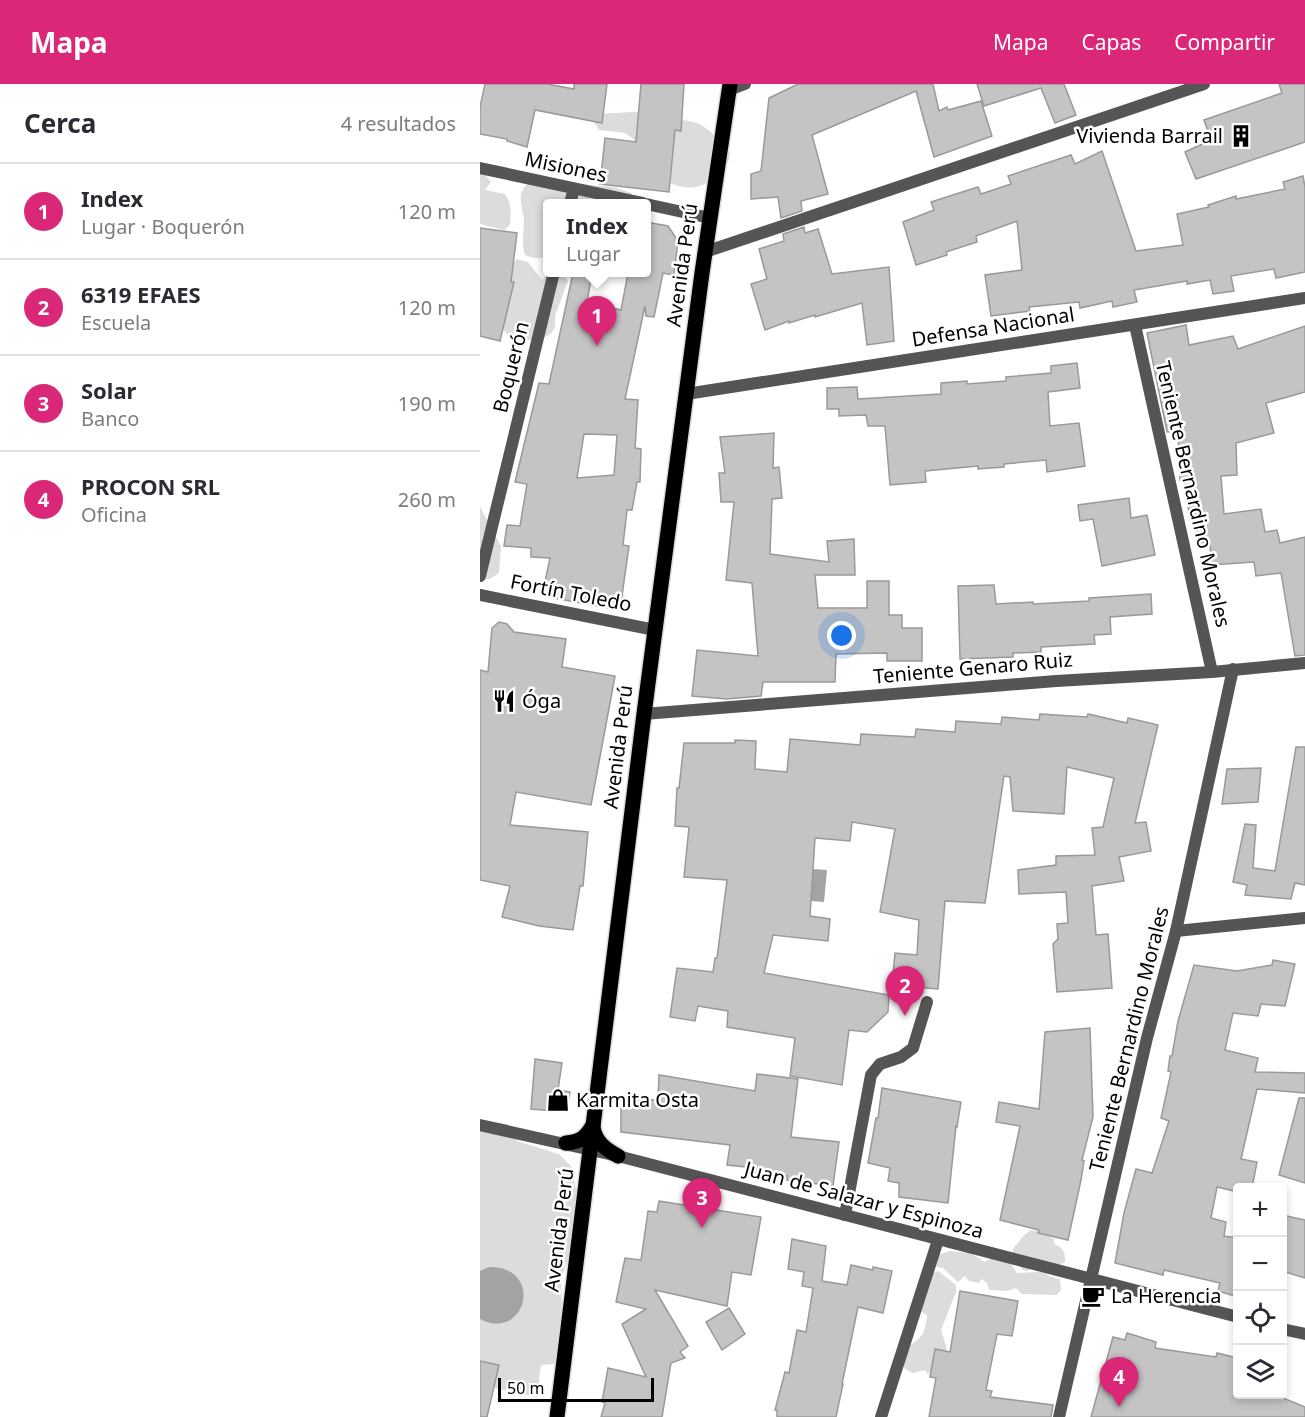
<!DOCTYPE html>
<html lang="es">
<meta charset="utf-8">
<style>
body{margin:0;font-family:"Noto Sans",sans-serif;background:#f7f7f7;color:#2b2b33}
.controls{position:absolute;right:18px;bottom:18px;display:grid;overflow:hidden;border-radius:6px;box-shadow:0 3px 9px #0003}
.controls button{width:54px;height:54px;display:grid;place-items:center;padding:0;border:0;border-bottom:2px solid #e1e1e2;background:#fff;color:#2b2b33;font:30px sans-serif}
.scale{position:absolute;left:18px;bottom:15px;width:156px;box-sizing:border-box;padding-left:6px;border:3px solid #000;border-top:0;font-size:16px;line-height:21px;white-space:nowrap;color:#000;-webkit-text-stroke:4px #fff;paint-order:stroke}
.you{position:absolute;left:362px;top:552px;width:21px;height:21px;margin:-15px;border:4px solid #fff;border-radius:50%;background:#1a73e8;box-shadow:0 0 0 9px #1a73e833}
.badge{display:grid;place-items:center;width:39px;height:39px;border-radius:50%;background:#db2777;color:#fff;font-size:20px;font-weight:700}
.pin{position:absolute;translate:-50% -50px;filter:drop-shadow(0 2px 3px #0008)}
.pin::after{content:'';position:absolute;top:32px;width:21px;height:18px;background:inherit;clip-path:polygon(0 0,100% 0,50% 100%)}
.popup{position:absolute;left:63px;top:115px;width:108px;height:78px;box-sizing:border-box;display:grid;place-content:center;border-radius:6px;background:#fff;filter:drop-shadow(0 2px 4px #0005);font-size:20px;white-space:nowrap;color:#7c7c81}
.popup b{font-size:22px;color:#2b2b33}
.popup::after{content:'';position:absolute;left:50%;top:100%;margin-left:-12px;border:12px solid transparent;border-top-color:#fff}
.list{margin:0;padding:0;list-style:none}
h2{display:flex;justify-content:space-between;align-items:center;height:78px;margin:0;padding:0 24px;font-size:26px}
h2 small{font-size:20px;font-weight:400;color:#7c7c81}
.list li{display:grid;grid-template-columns:39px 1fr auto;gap:18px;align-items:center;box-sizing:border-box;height:96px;padding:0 24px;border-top:2px solid #e1e1e2}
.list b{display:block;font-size:22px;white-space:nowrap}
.list p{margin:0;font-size:20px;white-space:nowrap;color:#7c7c81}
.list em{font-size:20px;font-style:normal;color:#7c7c81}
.icon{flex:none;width:33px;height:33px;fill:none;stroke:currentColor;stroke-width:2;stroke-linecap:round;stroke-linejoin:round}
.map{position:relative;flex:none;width:825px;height:1333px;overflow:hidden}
header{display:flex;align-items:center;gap:36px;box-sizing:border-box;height:84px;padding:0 30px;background:#db2777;color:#fff}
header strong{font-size:28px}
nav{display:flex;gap:33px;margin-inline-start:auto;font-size:21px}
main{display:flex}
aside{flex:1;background:#fff}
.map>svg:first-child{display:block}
</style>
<header>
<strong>Mapa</strong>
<nav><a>Mapa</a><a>Capas</a><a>Compartir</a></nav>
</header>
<main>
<aside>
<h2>Cerca<small>4 resultados</small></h2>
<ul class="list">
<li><span class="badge">1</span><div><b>Index</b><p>Lugar · Boquerón</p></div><em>120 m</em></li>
<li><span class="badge">2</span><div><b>6319 EFAES</b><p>Escuela</p></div><em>120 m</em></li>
<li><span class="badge">3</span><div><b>Solar</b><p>Banco</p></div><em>190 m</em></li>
<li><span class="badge">4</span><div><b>PROCON SRL</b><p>Oficina</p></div><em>260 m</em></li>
</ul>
</aside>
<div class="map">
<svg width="825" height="1333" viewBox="0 0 825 1333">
<rect width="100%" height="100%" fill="#fff"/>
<!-- green -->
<g fill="#dcdcdc">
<path d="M170,27C185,35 201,34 217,39C225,42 240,56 248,62C252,76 248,80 238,90C223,105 206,108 187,97L152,54L145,49L119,46L114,38L118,30Z"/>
<path d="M0,90L6,92L11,98L5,106L25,110C32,120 31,129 30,141L24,146L0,140Z"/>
<path d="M52,96L133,103L152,109L145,119H68L67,172C59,176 53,174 45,171C41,159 44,148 44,136C43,128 40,120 41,111C42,104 47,100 52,96Z"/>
<path d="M37,175L48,178L62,196L69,189L82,188L88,197L75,232V243C73,246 72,249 69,251C65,254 41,258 36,256C28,253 24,245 18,240L31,198L27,191L28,186Z"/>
<polygon points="0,423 21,462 19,489 10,495 0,496"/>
<polygon points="20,1039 28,1041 37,1057 79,1070 91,1082 93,1090 98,1115 97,1157 86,1180 81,1197 83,1248 79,1273 74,1280 61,1281 57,1313 14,1304 19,1281 0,1277 0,1045 4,1046"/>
<path d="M551,1146L561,1148L574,1155V1160C584,1164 585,1168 585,1178L573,1183L558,1180L547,1187L543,1186L533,1173V1165L544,1151Z"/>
<path d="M470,1167L490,1169L505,1178L512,1174L530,1178L537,1189C544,1189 552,1188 559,1188C567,1189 572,1195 580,1195L581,1206L577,1211L542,1210L536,1204L527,1207L509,1206L507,1199L502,1195L499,1199L489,1197L485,1192L478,1198L463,1184L457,1183L455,1178L458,1171Z"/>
<path d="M458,1187L476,1201V1208L461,1246L467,1265L462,1282L458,1279L448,1290L445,1286L433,1289L425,1285L421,1275L423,1265C441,1255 445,1252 447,1231L439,1226L443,1193Z"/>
</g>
<!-- water -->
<g fill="#a3a3a3">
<polygon points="333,785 347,786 344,818 331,817"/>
<path d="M9,1183C66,1183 45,1259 0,1235V1187Z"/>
</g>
<!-- building -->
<g fill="#c4c4c4" stroke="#999" stroke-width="1.5" fill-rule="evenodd">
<polygon points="5,0 67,0 94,5 94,0 127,0 122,39 55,26 47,63 27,57 27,55 0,50 0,23"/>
<polygon points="161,0 204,0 201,47 195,46 189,108 120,100 125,54 156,58"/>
<polygon points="318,0 453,0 459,27 467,23 468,26 501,17 512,52 454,73 436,7 332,51 348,110 321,117 322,127 301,134 298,113 271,115 271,90 281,87 289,14"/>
<polygon points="497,0 584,0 596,31 575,39 561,4 504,22"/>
<polygon points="799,0 825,0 825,58 716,95 705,68 731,56 724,36 802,9"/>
<polygon points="622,67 656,167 703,161 697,130 729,123 728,121 756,112 756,115 805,105 803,98 823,92 825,103 825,188 796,194 794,185 751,192 754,207 733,210 730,196 707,200 707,197 654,206 657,218 633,223 632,217 600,224 599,218 549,223 550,227 511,232 505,191 542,186 537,137 496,152 497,158 466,168 467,171 436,181 423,138 454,126 451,118 498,103 501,110 531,100 528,92 591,71 595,80"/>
<path d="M166,138L188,142L198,157L194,191L183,189L174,233L166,232L165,222L145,315L158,316L155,364L161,365L160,398H157L152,426H147L143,461L149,462L140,526L62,512L70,474L51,473V464L24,462L27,441L40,442L47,400L35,398L59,299L69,300L93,189H112L107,218L141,226L148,189H166ZM104,350L137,351L134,391L97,394Z"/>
<polygon points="324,143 325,149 338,145 352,190 409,183 414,257 387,261 382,219 335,233 335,231 309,239 309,237 285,246 271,200 287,195 279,165 304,157 303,150"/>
<polygon points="0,144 37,149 31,198 34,198 20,257 0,252"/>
<polygon points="706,241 709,261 753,252 758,265 825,242 825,308 786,319 794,349 756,359 757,391 741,392 744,430 781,425 785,448 797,446 800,459 825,453 825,571 815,572 801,489 776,492 774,478 731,481 730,458 718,460 715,435 710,436 704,396 700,396 698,347 687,348 667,249"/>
<polygon points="597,279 600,304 568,308 570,342 599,339 605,382 567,388 566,376 524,380 524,383 498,385 498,382 445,387 446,398 410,401 405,342 388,342 386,331 359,332 359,325 347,325 347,304 377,303 378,315 461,310 461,299 487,297 487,300 526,297 526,293 571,289 571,282"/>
<polygon points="294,349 293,384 299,383 302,414 292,415 290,470 349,478 347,457 374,455 375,491 335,491 338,524 387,524 387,497 409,497 409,531 422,531 422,544 442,544 442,577 407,577 407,569 356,570 355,598 283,598 281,612 247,615 212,612 217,566 278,572 272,499 246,496 254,418 241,418 239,389 245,389 240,353"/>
<polygon points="649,414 651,434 667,431 675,471 622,482 613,435 600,437 598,421"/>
<polygon points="514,501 516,520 553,518 553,520 609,517 609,514 671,510 672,530 630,533 631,550 614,551 615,560 561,563 561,568 533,569 533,573 480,575 478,502"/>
<polygon points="19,538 27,540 34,548 86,555 82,583 135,592 111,721 36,708 30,741 108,748 103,802 100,802 93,846 59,842 22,833 30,802 0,796 0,586 8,588 12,544"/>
<polygon points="560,630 607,633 608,630 647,639 648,634 678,641 655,739 666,738 671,767 639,773 644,797 612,802 616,851 628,850 632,904 577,908 573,860 578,855 577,840 588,839 586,808 539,810 538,786 576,781 576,772 615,771 612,744 623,743 634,694 587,683 584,730 533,727 530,693 524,692 505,819 465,817 458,905 412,901 415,869 437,871 439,836 400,828 415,745 372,738 370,757 335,754 330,832 350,835 348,857 293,851 284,889 409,911 408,928 387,948 369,946 362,1001 310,992 315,954 247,943 248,927 218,922 215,937 190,933 197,884 233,888 235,874 237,874 247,796 204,793 209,743 195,742 197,704 199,704 204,659 255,659 255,656 276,657 275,685 307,688 310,655 380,661 381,650 435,653 436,645 475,648 476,637 521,640 522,633 559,636"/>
<polygon points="816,663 825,663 825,801 815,799 811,815 765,811 767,801 753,798 765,740 776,741 773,784 795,787"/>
<polygon points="781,684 778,718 742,720 747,685"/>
<polygon points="793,876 815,880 805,922 781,920 778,932 753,929 745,966 778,974 775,988 825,989 825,1009 777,1005 761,1075 777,1078 772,1104 758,1104 758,1108 737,1103 731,1134 746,1138 744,1152 758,1154 758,1213 738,1207 740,1199 684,1186 683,1191 635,1179 644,1129 656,1085 672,1089 689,1037 681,1034 691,988 688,987 690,972 692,972 698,937 714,881 757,887 792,881"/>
<polygon points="610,944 613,1033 602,1076 604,1077 601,1096 588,1156 558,1149 559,1146 520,1136 540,1042 516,1038 519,1018 559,1025 565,948"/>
<polygon points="55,975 82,979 78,1006 90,1008 86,1028 51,1025"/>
<polygon points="277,990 318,995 311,1053 359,1058 353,1102 307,1096 307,1092 265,1087 266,1083 247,1081 250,1061 141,1048 141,1015 178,1016 179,991 275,1007"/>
<polygon points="402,1004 481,1018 477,1043 476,1042 468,1119 419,1113 419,1099 408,1097 410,1084 388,1079 396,1034 398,1034"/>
<polygon points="819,1014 825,1014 825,1099 799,1091"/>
<polygon points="179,1117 281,1133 271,1191 252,1188 247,1222 175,1206 208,1262 200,1268 205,1274 191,1279 182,1333 121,1333 125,1319 122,1318 128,1284 166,1293 142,1240 166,1225 136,1218 145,1174 161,1176 168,1127 177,1128"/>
<polygon points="802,1131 825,1136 825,1194 802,1187"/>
<polygon points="312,1155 346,1162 342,1197 367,1201 371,1181 393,1186 393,1183 412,1187 403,1229 378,1223 362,1300 363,1300 356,1333 297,1333 297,1326 295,1326 305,1288 309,1289 317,1246 326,1248 333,1204 322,1202 324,1188 308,1185"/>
<polygon points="480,1207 538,1217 532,1252 517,1250 506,1306 512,1307 510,1313 573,1321 571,1333 449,1333 456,1294 450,1293 455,1265 470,1268"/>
<polygon points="249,1224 265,1250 242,1266 226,1238"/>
<polygon points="647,1249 676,1258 675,1264 736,1273 737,1269 758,1274 758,1311 796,1311 825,1323 825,1333 611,1333 633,1253 645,1256"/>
<polygon points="0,1277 19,1281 7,1333 0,1333"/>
</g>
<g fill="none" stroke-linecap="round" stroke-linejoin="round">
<!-- primary casing -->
<g stroke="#dbdbdb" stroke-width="18">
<g id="primary">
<path d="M113,1044C116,1058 125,1065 138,1072"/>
<path d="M86,1059C101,1058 106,1053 113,1041"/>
<polyline points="77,1333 164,630 222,189 250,0"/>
</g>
</g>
<!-- minor -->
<g stroke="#555" stroke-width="12">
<polyline points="249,6 265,0"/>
<polyline points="0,84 163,119"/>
<polyline points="90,119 94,105"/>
<polyline points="166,120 230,134"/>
<polyline points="655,241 732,588"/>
<polyline points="206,310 825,214"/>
<polyline points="0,492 74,188"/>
<polyline points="0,511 175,546"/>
<polyline points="164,630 576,597 732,588 825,579"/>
<polyline points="696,847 825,834"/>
<polyline points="365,1131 391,991 400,980 421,973 433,964 447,918"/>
<polyline points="401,1333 458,1156"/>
<polyline points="579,1333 667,954 696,847 753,585"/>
</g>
<!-- tertiary -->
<g stroke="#555" stroke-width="12">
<polyline points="225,168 724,0"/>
<polyline points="0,1041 138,1072 758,1233"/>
<polyline points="802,1245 825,1250"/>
</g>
<!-- primary -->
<use href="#primary" stroke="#000" stroke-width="15"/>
</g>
<!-- icons -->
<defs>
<g id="building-bare" transform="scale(1.8)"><path d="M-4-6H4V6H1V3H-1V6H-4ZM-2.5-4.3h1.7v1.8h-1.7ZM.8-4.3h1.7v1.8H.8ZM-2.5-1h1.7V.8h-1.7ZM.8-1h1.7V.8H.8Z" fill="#000" stroke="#fff" stroke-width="2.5" paint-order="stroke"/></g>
<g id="restaurant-bare" transform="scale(1.8)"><path d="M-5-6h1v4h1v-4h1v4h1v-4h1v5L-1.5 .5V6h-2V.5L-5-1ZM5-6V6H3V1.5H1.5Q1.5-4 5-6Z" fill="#000" stroke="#fff" stroke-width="2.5" paint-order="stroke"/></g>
<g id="shop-bare" transform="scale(1.8)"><path d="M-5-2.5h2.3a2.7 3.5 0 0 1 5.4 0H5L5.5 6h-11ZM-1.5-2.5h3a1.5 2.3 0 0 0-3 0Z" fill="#000" stroke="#fff" stroke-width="2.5" paint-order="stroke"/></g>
<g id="cafe-bare" transform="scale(1.8)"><path d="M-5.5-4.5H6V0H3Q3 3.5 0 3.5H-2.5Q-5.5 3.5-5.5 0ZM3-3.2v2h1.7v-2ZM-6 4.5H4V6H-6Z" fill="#000" stroke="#fff" stroke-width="2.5" paint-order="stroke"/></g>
</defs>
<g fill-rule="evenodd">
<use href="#building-bare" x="761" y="52"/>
<use href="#restaurant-bare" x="24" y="617"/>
<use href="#shop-bare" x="78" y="1016"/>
<use href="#cafe-bare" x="613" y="1212"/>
</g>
<g text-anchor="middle" stroke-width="5" stroke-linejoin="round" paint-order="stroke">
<!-- poi labels -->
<g font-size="20" fill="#000" stroke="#fff" text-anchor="start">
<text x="743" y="59" text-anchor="end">Vivienda Barrail</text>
<text x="42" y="624">Óga</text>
<text x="96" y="1023">Karmita Osta</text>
<text x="631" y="1219">La Herencia</text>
</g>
<!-- street labels -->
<g font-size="20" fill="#000" stroke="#fff">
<text transform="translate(86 83) rotate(12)" y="7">Misiones</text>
<text transform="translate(202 181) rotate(-82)" y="7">Avenida Perú</text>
<text transform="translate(513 243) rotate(-9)" y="7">Defensa Nacional</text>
<text transform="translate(31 283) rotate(-76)" y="7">Boquerón</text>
<text transform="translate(713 410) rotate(77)" y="7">Teniente Bernardino Morales</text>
<text transform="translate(91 509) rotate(11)" y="7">Fortín Toledo</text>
<text transform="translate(493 584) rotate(-5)" y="7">Teniente Genaro Ruiz</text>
<text transform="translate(138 663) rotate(-83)" y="7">Avenida Perú</text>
<text transform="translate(649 955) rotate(-76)" y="7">Teniente Bernardino Morales</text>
<text transform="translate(384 1116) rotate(15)" y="7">Juan de Salazar y Espinoza</text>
<text transform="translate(79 1146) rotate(-83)" y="7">Avenida Perú</text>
</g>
</g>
</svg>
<div class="controls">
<button>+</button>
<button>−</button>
<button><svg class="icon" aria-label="locate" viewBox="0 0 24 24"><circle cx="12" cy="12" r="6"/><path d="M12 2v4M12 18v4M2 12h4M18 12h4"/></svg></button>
<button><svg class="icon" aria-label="layers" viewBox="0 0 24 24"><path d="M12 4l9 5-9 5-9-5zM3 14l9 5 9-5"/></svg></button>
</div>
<div class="scale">50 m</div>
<div class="you"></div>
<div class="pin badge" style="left:117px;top:262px">1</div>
<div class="popup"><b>Index</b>Lugar</div>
<div class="pin badge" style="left:425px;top:932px">2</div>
<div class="pin badge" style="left:222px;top:1144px">3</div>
<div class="pin badge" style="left:639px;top:1323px">4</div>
</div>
</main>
